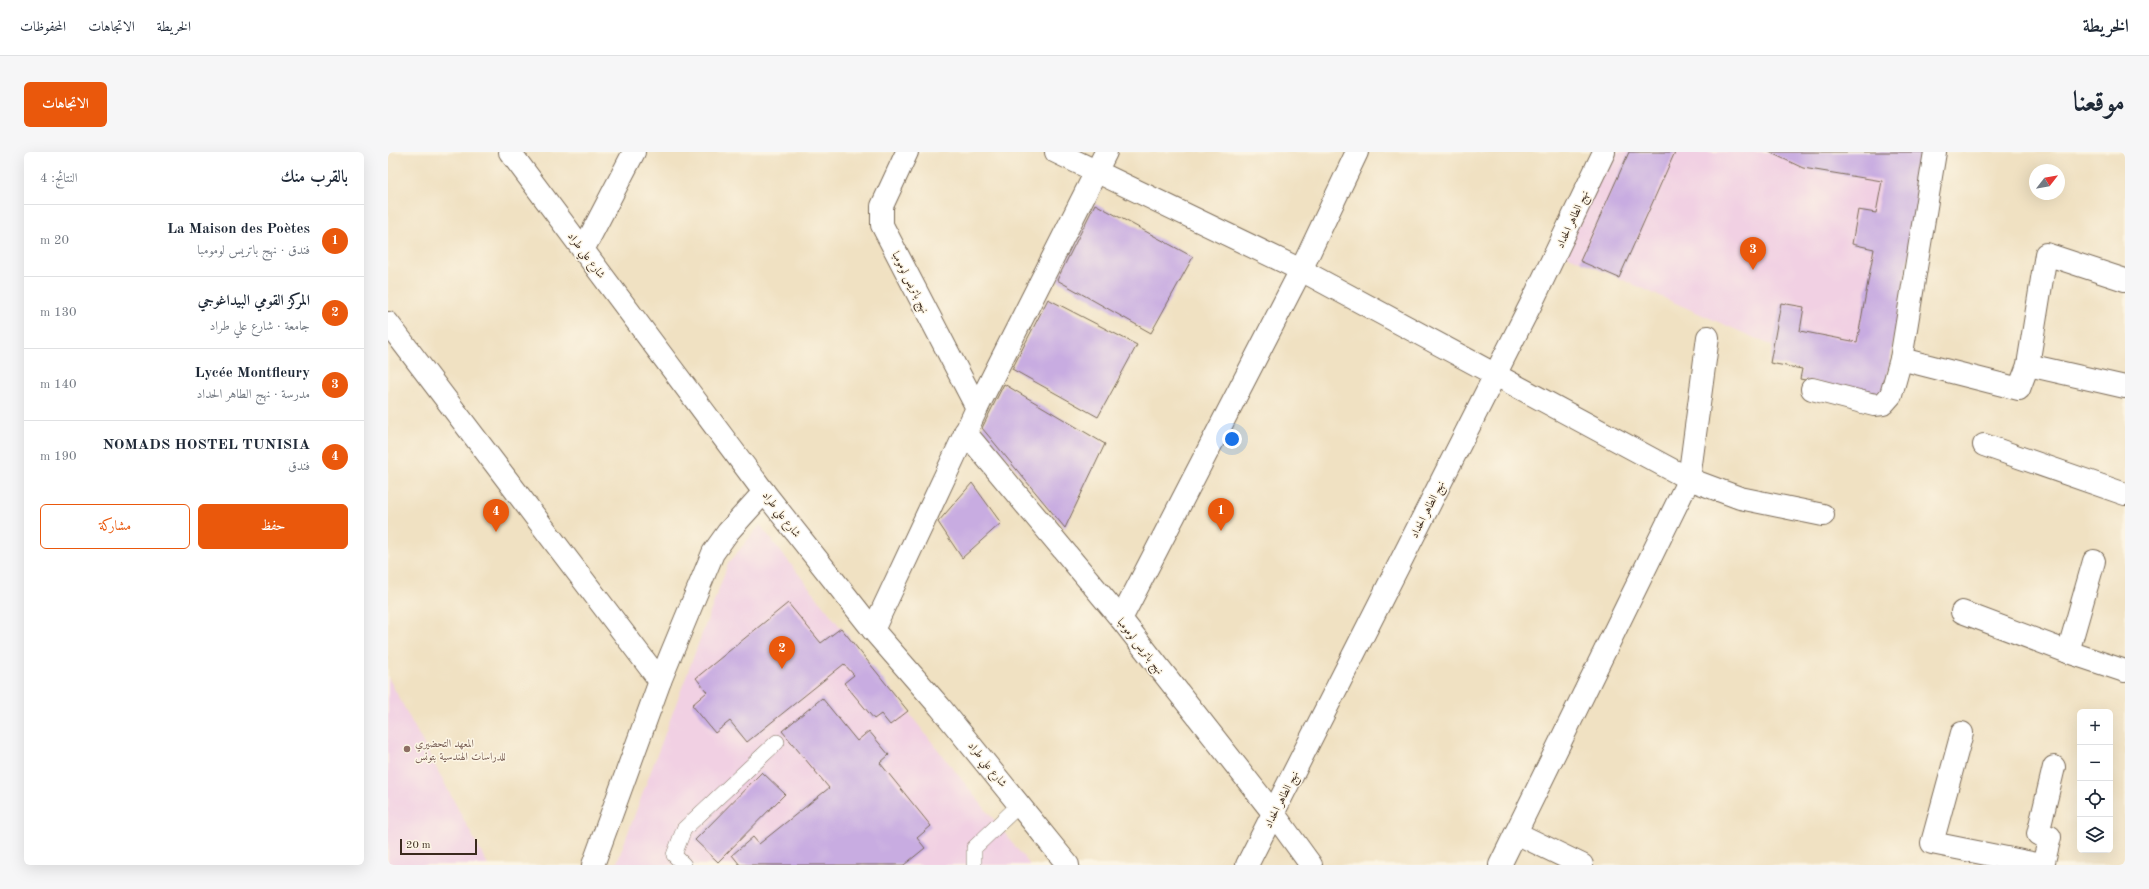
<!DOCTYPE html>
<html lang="ar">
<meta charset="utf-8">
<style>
body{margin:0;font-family:"Old Standard TT",Amiri,serif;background:#f6f6f7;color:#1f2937;direction:rtl}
.controls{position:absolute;right:12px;bottom:12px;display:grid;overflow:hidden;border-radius:6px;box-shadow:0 4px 16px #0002}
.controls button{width:36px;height:36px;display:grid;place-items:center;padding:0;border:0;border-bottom:1px solid #e0e1e3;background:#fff;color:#1f2937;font:20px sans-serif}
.compass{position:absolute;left:1641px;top:12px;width:36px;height:36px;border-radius:50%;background:#fff;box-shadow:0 4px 16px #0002;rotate:59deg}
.scale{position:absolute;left:12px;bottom:10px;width:77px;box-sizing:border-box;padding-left:4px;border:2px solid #3b2a1e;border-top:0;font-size:11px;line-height:14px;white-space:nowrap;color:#3b2a1e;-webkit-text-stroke:3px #fcf5e5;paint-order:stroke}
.you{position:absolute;left:844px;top:287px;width:14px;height:14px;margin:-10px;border:3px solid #fff;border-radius:50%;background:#1a73e8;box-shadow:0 0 0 6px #1a73e833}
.badge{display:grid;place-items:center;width:26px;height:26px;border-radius:50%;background:#ea580c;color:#fff;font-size:13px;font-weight:700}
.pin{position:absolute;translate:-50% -33px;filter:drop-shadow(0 1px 2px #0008)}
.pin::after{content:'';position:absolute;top:21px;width:14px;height:12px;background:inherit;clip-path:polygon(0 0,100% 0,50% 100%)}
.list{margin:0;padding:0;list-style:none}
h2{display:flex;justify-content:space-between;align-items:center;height:52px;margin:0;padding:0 16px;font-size:17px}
h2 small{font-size:13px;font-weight:400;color:#747a83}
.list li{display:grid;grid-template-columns:26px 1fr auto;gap:12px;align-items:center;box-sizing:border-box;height:72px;padding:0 16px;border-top:1px solid #e0e1e3}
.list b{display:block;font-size:15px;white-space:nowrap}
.list p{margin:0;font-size:13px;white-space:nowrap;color:#747a83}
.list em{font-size:13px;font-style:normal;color:#747a83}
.actions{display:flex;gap:8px;padding:12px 16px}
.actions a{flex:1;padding:9px 0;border:1px solid #ea580c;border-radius:6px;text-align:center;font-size:14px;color:#ea580c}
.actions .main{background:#ea580c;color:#fff}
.icon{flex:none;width:22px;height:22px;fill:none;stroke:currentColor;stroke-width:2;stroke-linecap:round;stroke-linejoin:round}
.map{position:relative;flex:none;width:1737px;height:713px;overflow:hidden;direction:ltr;border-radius:6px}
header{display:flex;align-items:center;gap:24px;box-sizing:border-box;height:56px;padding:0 20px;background:#fff;border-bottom:1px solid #e0e1e3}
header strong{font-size:19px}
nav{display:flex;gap:22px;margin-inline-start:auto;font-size:14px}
.intro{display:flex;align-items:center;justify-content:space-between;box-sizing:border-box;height:96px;padding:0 24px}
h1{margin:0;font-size:28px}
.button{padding:10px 18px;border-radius:6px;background:#ea580c;color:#fff;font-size:14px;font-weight:700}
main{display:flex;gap:24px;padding:0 24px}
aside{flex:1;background:#fff;border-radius:6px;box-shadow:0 4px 16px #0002}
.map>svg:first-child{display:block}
</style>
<header>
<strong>الخريطة</strong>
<nav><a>الخريطة</a><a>الاتجاهات</a><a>المحفوظات</a></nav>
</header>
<div class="intro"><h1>موقعنا</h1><a class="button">الاتجاهات</a></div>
<main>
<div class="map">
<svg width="1737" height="713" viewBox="0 0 1737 713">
<rect width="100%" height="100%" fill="#fcf5e5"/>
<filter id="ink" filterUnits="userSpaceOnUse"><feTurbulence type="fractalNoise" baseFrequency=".025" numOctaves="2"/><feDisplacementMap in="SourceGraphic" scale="8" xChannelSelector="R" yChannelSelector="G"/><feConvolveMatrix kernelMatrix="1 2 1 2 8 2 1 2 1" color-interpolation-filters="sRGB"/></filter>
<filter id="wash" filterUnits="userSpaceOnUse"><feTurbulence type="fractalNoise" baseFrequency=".012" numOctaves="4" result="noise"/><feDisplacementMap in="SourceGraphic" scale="16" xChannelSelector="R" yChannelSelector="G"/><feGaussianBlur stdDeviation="0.9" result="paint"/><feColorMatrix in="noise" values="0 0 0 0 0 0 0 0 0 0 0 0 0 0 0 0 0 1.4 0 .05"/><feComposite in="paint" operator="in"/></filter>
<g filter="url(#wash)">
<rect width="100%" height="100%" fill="#f0e1c2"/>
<!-- built -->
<g fill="#f1d0e3">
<polygon points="1225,0 1539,0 1496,243 1412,227 1413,217 1382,211 1385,194 1174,101"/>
<polygon points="372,373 453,476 642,713 228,713 340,412"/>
<polygon points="0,525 76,668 100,713 0,713"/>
</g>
<g id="blocks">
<!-- building -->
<g fill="#c8ace1">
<polygon points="1241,0 1287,0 1231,126 1192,109"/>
<polygon points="1381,0 1539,0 1496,243 1412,227 1414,217 1382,211 1393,151 1416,155 1412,179 1469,190 1486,97 1464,92 1470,58 1488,61 1494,29 1415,16"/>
<polygon points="707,52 805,105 763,181 669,128"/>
<polygon points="660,147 749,193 710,265 624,217"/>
<polygon points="616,232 717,292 677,376 594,276"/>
<polygon points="584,331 613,371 574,406 550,370"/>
<polygon points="400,451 433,491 453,476 520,559 502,573 493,562 486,567 456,531 466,523 456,512 359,590 342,569 327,581 304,553 319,540 308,526"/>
<polygon points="434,546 469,589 481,579 501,603 492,611 543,674 529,686 537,696 516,713 352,713 344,703 365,685 371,692 441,636 394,579"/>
<polygon points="374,620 397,642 330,710 307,688"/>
</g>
</g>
</g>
<g filter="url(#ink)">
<use href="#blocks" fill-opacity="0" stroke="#7a6a57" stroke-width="1"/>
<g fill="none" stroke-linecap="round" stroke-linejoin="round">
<!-- lane casing -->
<g stroke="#7a6a57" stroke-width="16">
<g id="lane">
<polyline points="296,713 286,703 296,677 389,590"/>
<polyline points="586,713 586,696 632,652"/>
</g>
</g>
<!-- street casing -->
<g stroke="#7a6a57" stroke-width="24">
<g id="street">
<polyline points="519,0 494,54 494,73 589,256"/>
<polyline points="668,0 913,118 1301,327 1352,346 1435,363"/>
<polyline points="195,98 246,0"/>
<polyline points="0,171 272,529"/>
<polyline points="1513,207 1631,237 1640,213 1658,102 1737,128"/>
<polyline points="1640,213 1737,235"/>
<polyline points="1424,237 1486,253 1495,252 1503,243 1513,207 1547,0"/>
<polyline points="577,280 733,467 886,662 923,713"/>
<polyline points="1596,293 1737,342"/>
<polyline points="1574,460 1680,500 1737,519"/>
<polyline points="733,467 913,118 969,0"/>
<polyline points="485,478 589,256 718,0"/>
<polyline points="1680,500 1706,409"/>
<polyline points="1574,581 1544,691 1653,713"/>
<polyline points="1128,681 1194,713"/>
<polyline points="205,713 272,529 325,401 340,380 376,340"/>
<polyline points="1112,713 1301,327 1320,185"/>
<polyline points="1655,713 1662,685 1650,682 1666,615"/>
</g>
</g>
<!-- secondary casing -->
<g stroke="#7a6a57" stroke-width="24">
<g id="secondary">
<polyline points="122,0 376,340 485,478 552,555 680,713"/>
<polyline points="859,713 1145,148 1216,0"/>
</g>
</g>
<!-- lane -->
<use href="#lane" stroke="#fff" stroke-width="15"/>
<!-- street -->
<use href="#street" stroke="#fff" stroke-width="22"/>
<!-- secondary -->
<use href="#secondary" stroke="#fff" stroke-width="22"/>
</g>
</g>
<!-- markers -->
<circle fill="#8d6e63" stroke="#fcf5e5" stroke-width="1.5" cx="19" cy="597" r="4"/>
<g text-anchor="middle" stroke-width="3" stroke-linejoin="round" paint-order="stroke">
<!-- street labels -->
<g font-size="11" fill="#3b2a1e" stroke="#fcf5e5">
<text transform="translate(1184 67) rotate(-65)" y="4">نهج الطاهر الحداد</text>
<text transform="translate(199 103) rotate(53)" y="4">شارع علي طراد</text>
<text transform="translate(523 130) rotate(63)" y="4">نهج باتريس لومومبا</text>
<text transform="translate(1039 357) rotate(-63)" y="4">نهج الطاهر الحداد</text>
<text transform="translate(394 362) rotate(52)" y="4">شارع علي طراد</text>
<text transform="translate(753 494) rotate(52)" y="4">نهج باتريس لومومبا</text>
<text transform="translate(600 612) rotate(51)" y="4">شارع علي طراد</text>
<text transform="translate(893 647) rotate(-63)" y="4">نهج الطاهر الحداد</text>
</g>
<!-- education labels -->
<g font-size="11" fill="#785e54" stroke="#fcf5e5" text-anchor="start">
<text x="27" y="595">المعهد التحضيري<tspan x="27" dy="13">للدراسات الهندسية بتونس</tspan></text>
</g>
</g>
</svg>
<div class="controls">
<button>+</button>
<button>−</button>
<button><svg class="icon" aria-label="locate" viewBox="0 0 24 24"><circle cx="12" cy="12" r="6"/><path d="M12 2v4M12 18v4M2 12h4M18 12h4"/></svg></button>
<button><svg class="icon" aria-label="layers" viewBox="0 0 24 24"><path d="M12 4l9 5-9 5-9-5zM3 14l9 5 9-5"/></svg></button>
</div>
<svg class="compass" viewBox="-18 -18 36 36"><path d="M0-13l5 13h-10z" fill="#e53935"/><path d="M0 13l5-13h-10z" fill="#747a83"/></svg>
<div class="scale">20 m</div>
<div class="you"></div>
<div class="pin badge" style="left:833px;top:379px">1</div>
<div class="pin badge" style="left:394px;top:517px">2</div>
<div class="pin badge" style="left:1365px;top:118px">3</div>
<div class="pin badge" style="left:108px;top:380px">4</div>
</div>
<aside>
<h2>بالقرب منك<small>النتائج: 4</small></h2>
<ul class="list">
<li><span class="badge">1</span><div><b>La Maison des Poètes</b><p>فندق · نهج باتريس لومومبا</p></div><em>20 m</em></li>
<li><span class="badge">2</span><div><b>المركز القومي البيداغوجي</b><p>جامعة · شارع علي طراد</p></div><em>130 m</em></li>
<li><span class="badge">3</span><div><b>Lycée Montfleury</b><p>مدرسة · نهج الطاهر الحداد</p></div><em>140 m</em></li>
<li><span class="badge">4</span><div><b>NOMADS HOSTEL TUNISIA</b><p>فندق</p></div><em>190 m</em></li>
</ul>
<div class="actions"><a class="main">حفظ</a><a>مشاركة</a></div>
</aside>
</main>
